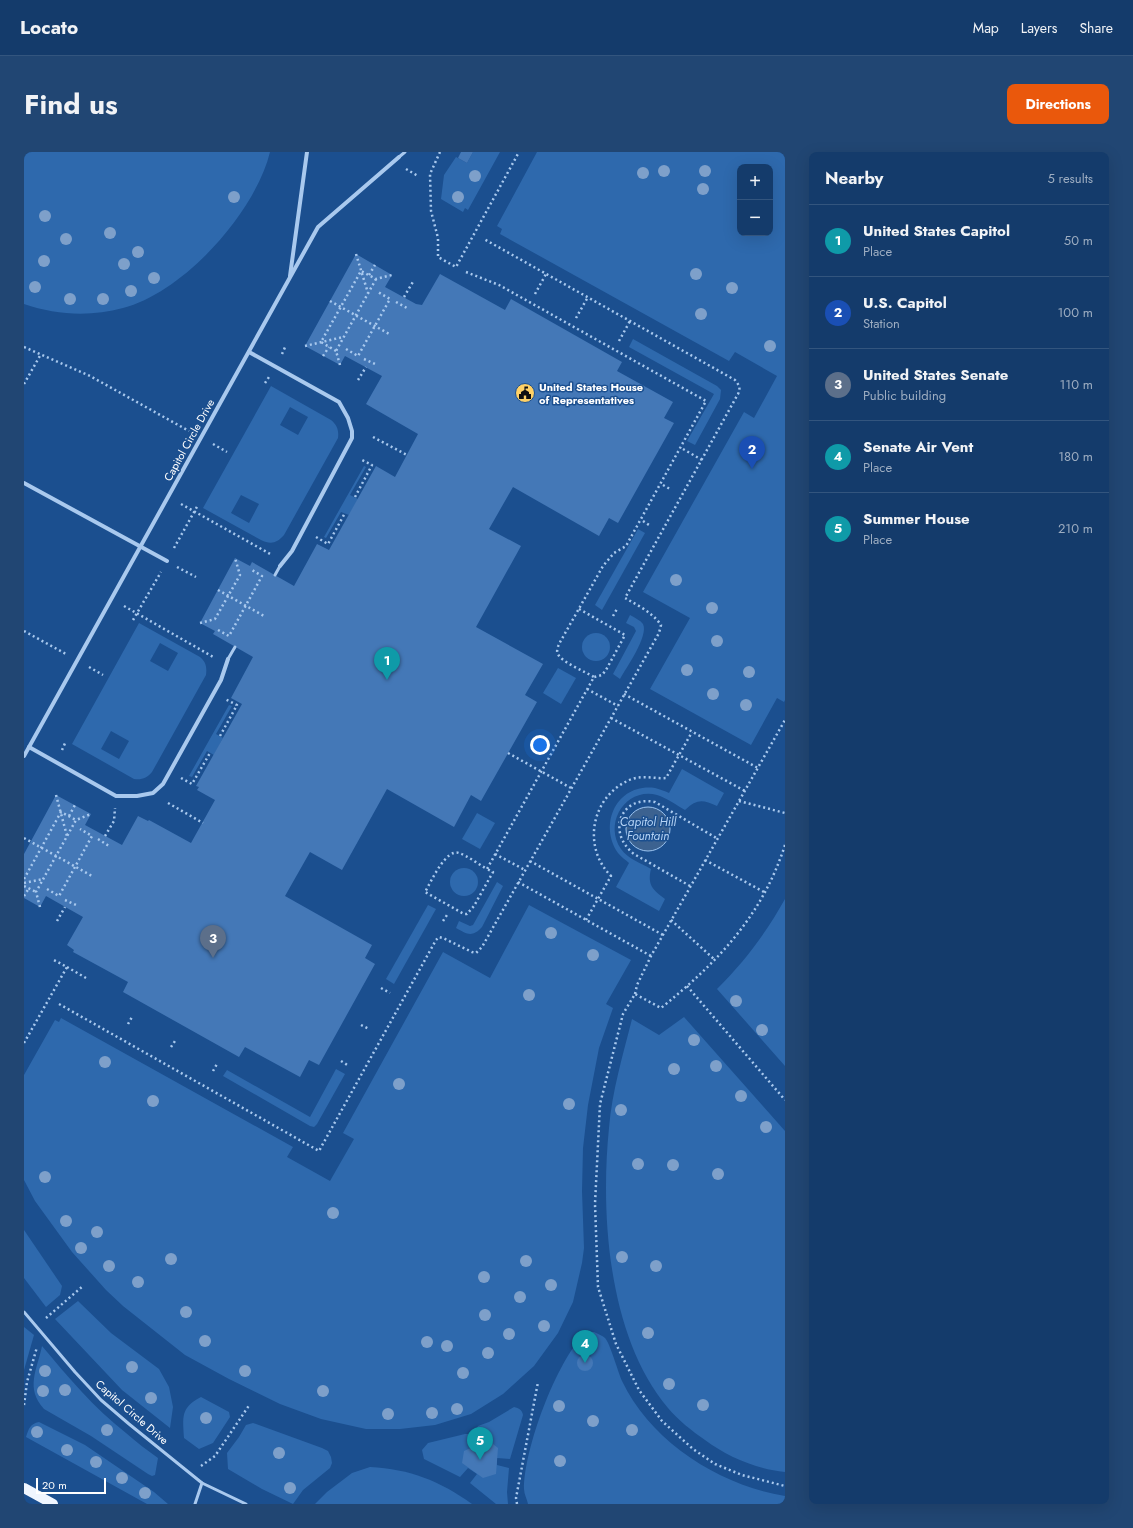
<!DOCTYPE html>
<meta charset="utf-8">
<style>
body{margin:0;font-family:Jost,sans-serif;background:#214673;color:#f1f3f6}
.controls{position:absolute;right:12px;top:12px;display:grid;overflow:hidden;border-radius:8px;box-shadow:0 4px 16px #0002}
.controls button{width:36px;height:36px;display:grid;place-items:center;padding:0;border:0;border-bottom:1px solid #33557e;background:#143b6b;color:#f1f3f6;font:20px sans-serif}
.scale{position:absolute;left:12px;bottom:10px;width:70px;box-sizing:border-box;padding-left:4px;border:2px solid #fff;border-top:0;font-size:11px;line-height:14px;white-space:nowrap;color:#fff;-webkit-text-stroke:3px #1b4f8f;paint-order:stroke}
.you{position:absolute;left:516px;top:593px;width:14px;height:14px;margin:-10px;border:3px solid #fff;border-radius:50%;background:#1a73e8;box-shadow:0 0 0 6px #1a73e833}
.badge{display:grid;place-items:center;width:26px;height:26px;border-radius:50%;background:#ea580c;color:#fff;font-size:13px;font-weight:700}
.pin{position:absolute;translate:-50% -33px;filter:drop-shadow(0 1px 2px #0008)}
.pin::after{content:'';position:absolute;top:21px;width:14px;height:12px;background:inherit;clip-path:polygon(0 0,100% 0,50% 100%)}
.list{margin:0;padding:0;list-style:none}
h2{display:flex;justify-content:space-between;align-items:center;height:52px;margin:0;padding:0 16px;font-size:17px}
h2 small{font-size:13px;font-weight:400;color:#9dadc1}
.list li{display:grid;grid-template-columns:26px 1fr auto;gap:12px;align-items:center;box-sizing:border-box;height:72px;padding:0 16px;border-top:1px solid #33557e}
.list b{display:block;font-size:15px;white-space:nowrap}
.list p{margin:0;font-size:13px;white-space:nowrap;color:#9dadc1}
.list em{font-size:13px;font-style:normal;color:#9dadc1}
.map{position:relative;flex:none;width:761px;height:1352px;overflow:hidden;border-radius:8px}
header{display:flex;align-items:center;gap:24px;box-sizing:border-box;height:56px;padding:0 20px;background:#143b6b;border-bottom:1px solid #33557e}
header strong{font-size:19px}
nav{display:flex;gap:22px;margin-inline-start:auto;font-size:14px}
.intro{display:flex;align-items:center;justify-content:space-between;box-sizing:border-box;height:96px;padding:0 24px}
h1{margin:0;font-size:28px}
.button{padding:10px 18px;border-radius:8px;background:#ea580c;color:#fff;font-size:14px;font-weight:700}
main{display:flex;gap:24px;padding:0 24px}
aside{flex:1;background:#143b6b;border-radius:8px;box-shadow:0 4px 16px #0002}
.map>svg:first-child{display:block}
</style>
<header>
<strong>Locato</strong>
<nav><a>Map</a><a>Layers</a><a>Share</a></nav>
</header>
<div class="intro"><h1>Find us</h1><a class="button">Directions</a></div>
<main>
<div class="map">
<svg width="761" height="1352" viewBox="0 0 761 1352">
<rect width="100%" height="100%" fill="#1b4f8f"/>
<!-- green -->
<g fill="#2e69ad" fill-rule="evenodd">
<path d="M0,0H246C231,61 160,140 99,156C66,165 32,163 0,152Z"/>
<polygon points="449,0 476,0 444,58 441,56 439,60 417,47 420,23 432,5 443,11"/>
<path d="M513,0H761V548L760,550L753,546L727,593L626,537L666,466L619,440L720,260L730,266L753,224L711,200L705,209L476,82L478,77L473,74ZM716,15H746V81H716Z"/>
<polygon points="609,187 693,234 697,238 696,247 671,293 663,289 690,242 605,195"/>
<path d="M247,234L307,268C313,273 315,278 314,286L260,383C253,391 247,393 237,388L179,356ZM266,255L284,265L274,283L256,273ZM217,343L235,352L225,371L207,361Z"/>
<polygon points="340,314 342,315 326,343 334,347 325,363 317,360 302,386 300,385"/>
<polygon points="614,377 621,381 578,458 571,453"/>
<path d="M606,463C611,466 616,468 619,472C625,484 602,516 596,527L589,522L612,479L610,475L602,471Z"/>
<path d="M115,471L176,505C182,510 183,515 182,523L128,620C123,626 118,628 110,627L48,592ZM136,491L154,501L144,519L126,509ZM87,579L105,589L95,607L77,597Z"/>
<circle cx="572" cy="495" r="14"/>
<polygon points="534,516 552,526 537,552 519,541"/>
<polygon points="205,553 208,554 192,582 199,586 190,603 183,599 168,625 165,624"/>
<path d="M658,617L700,641L693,654C678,647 673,647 661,658C652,653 643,646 633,643C602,635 579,671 597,697C604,707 617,711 627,717C623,733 629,738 641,747L635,759L592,735L605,711C602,708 597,705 594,701C574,672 593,631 631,636C635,637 641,639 645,641Z"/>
<polygon points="453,661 471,671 456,697 438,687"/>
<circle cx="440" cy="730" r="14"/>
<path d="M473,730L479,734L458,775C448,786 443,782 432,776L435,769L446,774L449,773Z"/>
<path d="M761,747V914L693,837C721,809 742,781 761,747Z"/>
<polygon points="404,753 412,757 370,832 362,827"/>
<polygon points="505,753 607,808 582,852 589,856 575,896 564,953 559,996 558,1039 560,1096 558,1111 549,1150 534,1181 510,1214 479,1242 447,1262 411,1273 376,1277 342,1277 297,1267 256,1252 205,1227 161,1203 99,1154 82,1138 48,1100 11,1049 0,1028 0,923 31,868 35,870 37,866 269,995 263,1005 306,1029 330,987 319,981 419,800 466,826"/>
<path d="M660,865L761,979V1320C732,1317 704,1305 681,1288C668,1279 654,1268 644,1256C585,1186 576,1065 585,976C588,939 599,903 608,867L635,883Z"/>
<polygon points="312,917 321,922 293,972 290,975 286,974 199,924 203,918 286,965"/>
<polygon points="0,1078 38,1134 36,1143 22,1155 0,1126"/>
<polygon points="54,1149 87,1181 135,1217 145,1235 149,1255 146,1276 98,1238 31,1167"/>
<polygon points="0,1175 10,1183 0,1218"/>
<path d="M570,1180C574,1182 579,1184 581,1186C586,1191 594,1220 598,1229C627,1290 695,1333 761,1344V1352H504C503,1347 500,1342 500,1337C500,1297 532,1210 561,1181Z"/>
<path d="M18,1194C44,1225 70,1256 102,1281C112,1290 123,1298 134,1306L131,1323L128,1324L124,1322L67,1284L20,1257C1,1236 13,1218 18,1194Z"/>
<path d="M177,1245L205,1260L206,1265L189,1291L175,1297L160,1286C159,1265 156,1256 177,1245Z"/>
<path d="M490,1255C495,1256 498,1258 499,1263L486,1307L473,1306V1313L485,1316L483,1340L484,1352H472L446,1331L453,1322L444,1316L436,1325L400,1307L398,1298L404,1291L441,1282H444L449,1295L456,1292L451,1280L454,1274L465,1270Z"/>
<path d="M15,1270L61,1293L130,1340L144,1352H123L2,1285C5,1276 6,1272 15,1270Z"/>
<polygon points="229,1271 298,1296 304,1299 307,1305 308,1311 306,1316 279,1338 269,1352 238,1337 204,1317 203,1301 215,1285 222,1273"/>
<path d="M346,1315C386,1317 416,1329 448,1352H291L303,1340L328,1321Z"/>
</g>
<!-- water -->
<circle fill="#3c6290" stroke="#9cc4f0" cx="624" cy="677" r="22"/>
<!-- building -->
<g fill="#4478b7">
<polygon points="437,0 449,0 443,11 434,6"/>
<polygon points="332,102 368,123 361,135 392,152 398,153 416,122 481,158 487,147 598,210 593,219 649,250 640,266 650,271 594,371 585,366 575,384 489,335 465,377 497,394 452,475 519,512 501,543 513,550 457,649 447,643 430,675 363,637 318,718 286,700 261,744 348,793 341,806 351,812 295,913 285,908 276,925 221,895 215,905 99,840 104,830 49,800 50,798 43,793 59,765 22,744 16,755 0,746 0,702 32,643 67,662 61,673 98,693 114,664 124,669 125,668 167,691 191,648 173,638 175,635 172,634 218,552 207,546 229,505 189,482 191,479 176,471 211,406 226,414 228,410 270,434 293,392 305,398 352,314 371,325 394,282 342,252 358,224 321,204 316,213 281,194"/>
<circle cx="561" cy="1211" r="8"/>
<polygon points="464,1288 474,1296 472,1322 459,1326 438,1311 440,1299"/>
</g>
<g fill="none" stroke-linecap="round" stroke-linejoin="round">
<!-- path -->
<g stroke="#a9c9ee" stroke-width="2.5" stroke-dasharray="2 3" stroke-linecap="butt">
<polyline points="416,0 406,22 407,59 414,86 414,105 432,115 495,0"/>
<polyline points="382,17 394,24"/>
<polyline points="332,102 344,141"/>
<path d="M442,120L475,133L682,249L602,394L590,401L579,414L535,492C534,495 532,499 534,502C537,510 562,520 570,525L463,717C454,712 444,704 435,701C422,696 407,730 401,740L440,762H443L450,754L469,720L463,717"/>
<polyline points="345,123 351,113"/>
<polyline points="511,142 522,122"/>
<polyline points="380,145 390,128"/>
<polyline points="306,149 367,183"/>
<polyline points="372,150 383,156"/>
<polyline points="552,166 564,145"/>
<polyline points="595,189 606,169"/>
<polyline points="281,194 319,185"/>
<polyline points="0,195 66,224 165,279"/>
<polyline points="322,197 334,204 366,147 354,140"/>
<polyline points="312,199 297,190 337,119 352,127 368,123"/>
<polyline points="258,202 262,193"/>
<polyline points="299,204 305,195"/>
<polyline points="340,207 351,212"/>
<polyline points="316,213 312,199 352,127"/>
<polyline points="334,228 342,215"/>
<polyline points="241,231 245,225"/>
<polyline points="0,232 17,202"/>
<polyline points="349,285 383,303"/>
<polyline points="189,292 203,300"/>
<polyline points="659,297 678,308"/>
<polyline points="639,333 646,337"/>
<polyline points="331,345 348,313 336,307"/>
<polyline points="157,352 248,403"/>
<polyline points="619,369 625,373"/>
<polyline points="292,385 304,392 321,361"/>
<polyline points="150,396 174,353"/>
<polyline points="153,415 172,425"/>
<polyline points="194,438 240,464"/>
<polyline points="100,454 191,506"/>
<polyline points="555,457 601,483 582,518 578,523 570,525"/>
<polyline points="589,464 593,457"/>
<polyline points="109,468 137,420"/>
<polyline points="176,471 191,467 216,423 211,406"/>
<polyline points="194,478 205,484 238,424 228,418"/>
<polyline points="0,479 42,502"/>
<polyline points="65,515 79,523"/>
<polyline points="563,537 594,554"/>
<polyline points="600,542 734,616"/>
<polyline points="587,566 721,639"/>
<polyline points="196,584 213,553 201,547"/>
<polyline points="38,598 42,589"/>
<polyline points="484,601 547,636"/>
<polyline points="157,626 168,632 186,601"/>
<polyline points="32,643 43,684"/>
<polyline points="715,649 761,661"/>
<polyline points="144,651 179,671"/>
<polyline points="45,664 51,653"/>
<polyline points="81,684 90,669 91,656"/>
<polyline points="0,686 68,724"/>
<polyline points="74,687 85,694"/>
<path d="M761,693C738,764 694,810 637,856L611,842L599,862L576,952L571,1052L574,1135L592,1192L615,1238L638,1269L669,1297L691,1312L718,1323L761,1334"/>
<polyline points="471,702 501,718"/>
<polyline points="681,708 740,740"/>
<polyline points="506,709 639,783"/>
<polyline points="0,727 37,660 52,668"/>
<polyline points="494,730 627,804"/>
<polyline points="0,731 19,727"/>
<polyline points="0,734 12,740"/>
<path d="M666,734L610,702C582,680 597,643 631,650L694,687"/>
<polyline points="23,737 35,744 68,684 56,677"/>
<polyline points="0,744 5,736"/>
<polyline points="41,748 52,753"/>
<polyline points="16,755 12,740 52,668 67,662"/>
<path d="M562,768L587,724C557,694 568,642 608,627C620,623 631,627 642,626L668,580"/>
<polyline points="647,768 691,808"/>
<polyline points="33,769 41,755"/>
<polyline points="419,769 423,763"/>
<polyline points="43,815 62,826"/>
<polyline points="663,834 761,948"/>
<polyline points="357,836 366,841"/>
<polyline points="611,842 613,833 627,804 761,568"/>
<path d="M35,852L295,999L412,788L415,785L419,786L448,800L452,801L458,795L635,481L637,473C628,460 613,453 601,446L714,242C717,236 715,233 711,228L460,87"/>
<polyline points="104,872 108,865"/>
<polyline points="337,873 345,877"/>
<polyline points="0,891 43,815 28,807"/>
<polyline points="147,895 151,889"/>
<polyline points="317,909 325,914"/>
<polyline points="189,919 193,912"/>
<polyline points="22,1166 59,1134"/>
<polyline points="0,1253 3,1230 13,1195"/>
<polyline points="177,1314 191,1304 226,1252"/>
<polyline points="493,1352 492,1346 514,1230"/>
</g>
<!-- lane -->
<g stroke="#a9c9ee" stroke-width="3">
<polyline points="375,5 381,0"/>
<polyline points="251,423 256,414"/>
<polyline points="204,507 211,495"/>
<polyline points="0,1160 51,1220 77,1248 105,1272 178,1331 222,1352"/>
<polyline points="171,1352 178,1331"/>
</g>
<!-- street -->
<g stroke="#a9c9ee" stroke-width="4">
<polyline points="266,124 283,0"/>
<polyline points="225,200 315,250 324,266 328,279 328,286 268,399 256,414"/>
<polyline points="0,331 143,409"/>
<polyline points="5,595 92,644 113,644 129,641 139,632 197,528 204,507"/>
<polyline points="0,604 294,75 375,5"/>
</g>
<!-- primary -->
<polyline stroke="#f0f6ff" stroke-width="10" points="0,1336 29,1352"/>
</g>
<!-- trees -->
<g fill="#7ea0ca">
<circle cx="640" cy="19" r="6"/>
<circle cx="681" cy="19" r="6"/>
<circle cx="619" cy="21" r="6"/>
<circle cx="451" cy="24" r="6"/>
<circle cx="679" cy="37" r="6"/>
<circle cx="210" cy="45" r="6"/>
<circle cx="434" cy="45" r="6"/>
<circle cx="21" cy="64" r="6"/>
<circle cx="86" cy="81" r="6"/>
<circle cx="42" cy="87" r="6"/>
<circle cx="114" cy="100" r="6"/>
<circle cx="20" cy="109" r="6"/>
<circle cx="100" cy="112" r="6"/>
<circle cx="672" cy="122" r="6"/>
<circle cx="130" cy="126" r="6"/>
<circle cx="11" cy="135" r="6"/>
<circle cx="708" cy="136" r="6"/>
<circle cx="107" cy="139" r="6"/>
<circle cx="46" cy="147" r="6"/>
<circle cx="79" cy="147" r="6"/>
<circle cx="677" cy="162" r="6"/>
<circle cx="746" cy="194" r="6"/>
<circle cx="652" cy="428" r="6"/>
<circle cx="688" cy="456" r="6"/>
<circle cx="693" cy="489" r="6"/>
<circle cx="663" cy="518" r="6"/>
<circle cx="725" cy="520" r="6"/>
<circle cx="689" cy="542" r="6"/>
<circle cx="722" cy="553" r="6"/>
<circle cx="527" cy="781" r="6"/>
<circle cx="569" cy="803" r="6"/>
<circle cx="505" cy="843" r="6"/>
<circle cx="712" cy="849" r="6"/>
<circle cx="738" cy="878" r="6"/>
<circle cx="670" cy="888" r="6"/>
<circle cx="81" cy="910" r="6"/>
<circle cx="692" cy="914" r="6"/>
<circle cx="650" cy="917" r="6"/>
<circle cx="375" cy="932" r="6"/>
<circle cx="717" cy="944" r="6"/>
<circle cx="129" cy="949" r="6"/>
<circle cx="545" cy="952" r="6"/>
<circle cx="597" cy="958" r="6"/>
<circle cx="742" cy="975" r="6"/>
<circle cx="614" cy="1012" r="6"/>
<circle cx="649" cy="1013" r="6"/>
<circle cx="694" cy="1022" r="6"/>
<circle cx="21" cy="1025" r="6"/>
<circle cx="309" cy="1061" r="6"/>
<circle cx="42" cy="1069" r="6"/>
<circle cx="73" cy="1080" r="6"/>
<circle cx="57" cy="1096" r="6"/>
<circle cx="598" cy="1105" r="6"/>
<circle cx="147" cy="1107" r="6"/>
<circle cx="502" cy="1109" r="6"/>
<circle cx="85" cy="1114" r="6"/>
<circle cx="632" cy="1114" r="6"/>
<circle cx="460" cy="1125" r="6"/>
<circle cx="114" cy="1130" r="6"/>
<circle cx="527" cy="1133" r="6"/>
<circle cx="496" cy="1145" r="6"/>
<circle cx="162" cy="1160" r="6"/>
<circle cx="461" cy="1163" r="6"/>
<circle cx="520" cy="1174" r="6"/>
<circle cx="624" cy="1181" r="6"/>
<circle cx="485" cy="1182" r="6"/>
<circle cx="181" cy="1189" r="6"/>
<circle cx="403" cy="1190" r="6"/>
<circle cx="423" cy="1194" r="6"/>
<circle cx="464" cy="1201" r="6"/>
<circle cx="108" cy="1215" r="6"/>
<circle cx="21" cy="1219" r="6"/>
<circle cx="221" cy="1219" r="6"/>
<circle cx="439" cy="1221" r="6"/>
<circle cx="645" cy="1232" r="6"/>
<circle cx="41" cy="1238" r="6"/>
<circle cx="19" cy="1239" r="6"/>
<circle cx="299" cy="1239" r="6"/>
<circle cx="127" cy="1246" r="6"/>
<circle cx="679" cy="1253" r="6"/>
<circle cx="535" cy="1254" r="6"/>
<circle cx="433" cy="1257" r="6"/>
<circle cx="408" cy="1261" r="6"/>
<circle cx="364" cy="1262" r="6"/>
<circle cx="182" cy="1266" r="6"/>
<circle cx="569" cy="1269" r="6"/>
<circle cx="83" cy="1278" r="6"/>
<circle cx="608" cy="1278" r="6"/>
<circle cx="13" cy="1280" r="6"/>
<circle cx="43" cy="1298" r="6"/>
<circle cx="255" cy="1301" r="6"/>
<circle cx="536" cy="1309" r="6"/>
<circle cx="72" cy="1310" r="6"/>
<circle cx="98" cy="1326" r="6"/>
<circle cx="266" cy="1336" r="6"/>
<circle cx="121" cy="1341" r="6"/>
</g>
<!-- icons -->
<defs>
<g id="civic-disc" transform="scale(1)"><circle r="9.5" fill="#ffd166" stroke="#1b4f8f"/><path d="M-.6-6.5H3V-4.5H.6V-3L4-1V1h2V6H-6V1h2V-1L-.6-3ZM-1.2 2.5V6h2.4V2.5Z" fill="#111"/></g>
</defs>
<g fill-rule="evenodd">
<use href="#civic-disc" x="501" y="241"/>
</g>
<g text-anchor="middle" stroke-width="3" stroke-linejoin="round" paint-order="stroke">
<!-- poi labels -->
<g font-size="11" font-weight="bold" fill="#fff" stroke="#1b4f8f" text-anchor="start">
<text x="515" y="239">United States House<tspan x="515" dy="13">of Representatives</tspan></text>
</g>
<!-- street labels -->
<g font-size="11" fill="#fff" stroke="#1b4f8f">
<text transform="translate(165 288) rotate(-61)" y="4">Capitol Circle Drive</text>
<text transform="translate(108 1260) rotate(41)" y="4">Capitol Circle Drive</text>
</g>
<!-- water labels -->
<g font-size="12" font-style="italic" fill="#b5d3f5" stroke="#1b4f8f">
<text x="624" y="674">Capitol Hill<tspan x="624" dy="14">Fountain</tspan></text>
</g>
</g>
</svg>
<div class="controls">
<button>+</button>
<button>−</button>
</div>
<div class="scale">20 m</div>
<div class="you"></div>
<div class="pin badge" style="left:363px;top:528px;background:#0f9aa8">1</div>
<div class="pin badge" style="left:728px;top:317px;background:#1a4fb4">2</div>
<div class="pin badge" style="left:189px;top:806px;background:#5c6f8a">3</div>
<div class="pin badge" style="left:561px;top:1211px;background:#0f9aa8">4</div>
<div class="pin badge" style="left:456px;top:1308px;background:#0f9aa8">5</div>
</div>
<aside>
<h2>Nearby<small>5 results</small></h2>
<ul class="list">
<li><span class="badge" style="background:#0f9aa8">1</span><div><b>United States Capitol</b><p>Place</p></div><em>50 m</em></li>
<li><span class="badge" style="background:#1a4fb4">2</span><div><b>U.S. Capitol</b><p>Station</p></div><em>100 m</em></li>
<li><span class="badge" style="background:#5c6f8a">3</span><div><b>United States Senate</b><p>Public building</p></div><em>110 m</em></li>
<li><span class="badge" style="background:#0f9aa8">4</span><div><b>Senate Air Vent</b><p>Place</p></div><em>180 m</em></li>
<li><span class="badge" style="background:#0f9aa8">5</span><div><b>Summer House</b><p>Place</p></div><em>210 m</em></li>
</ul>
</aside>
</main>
